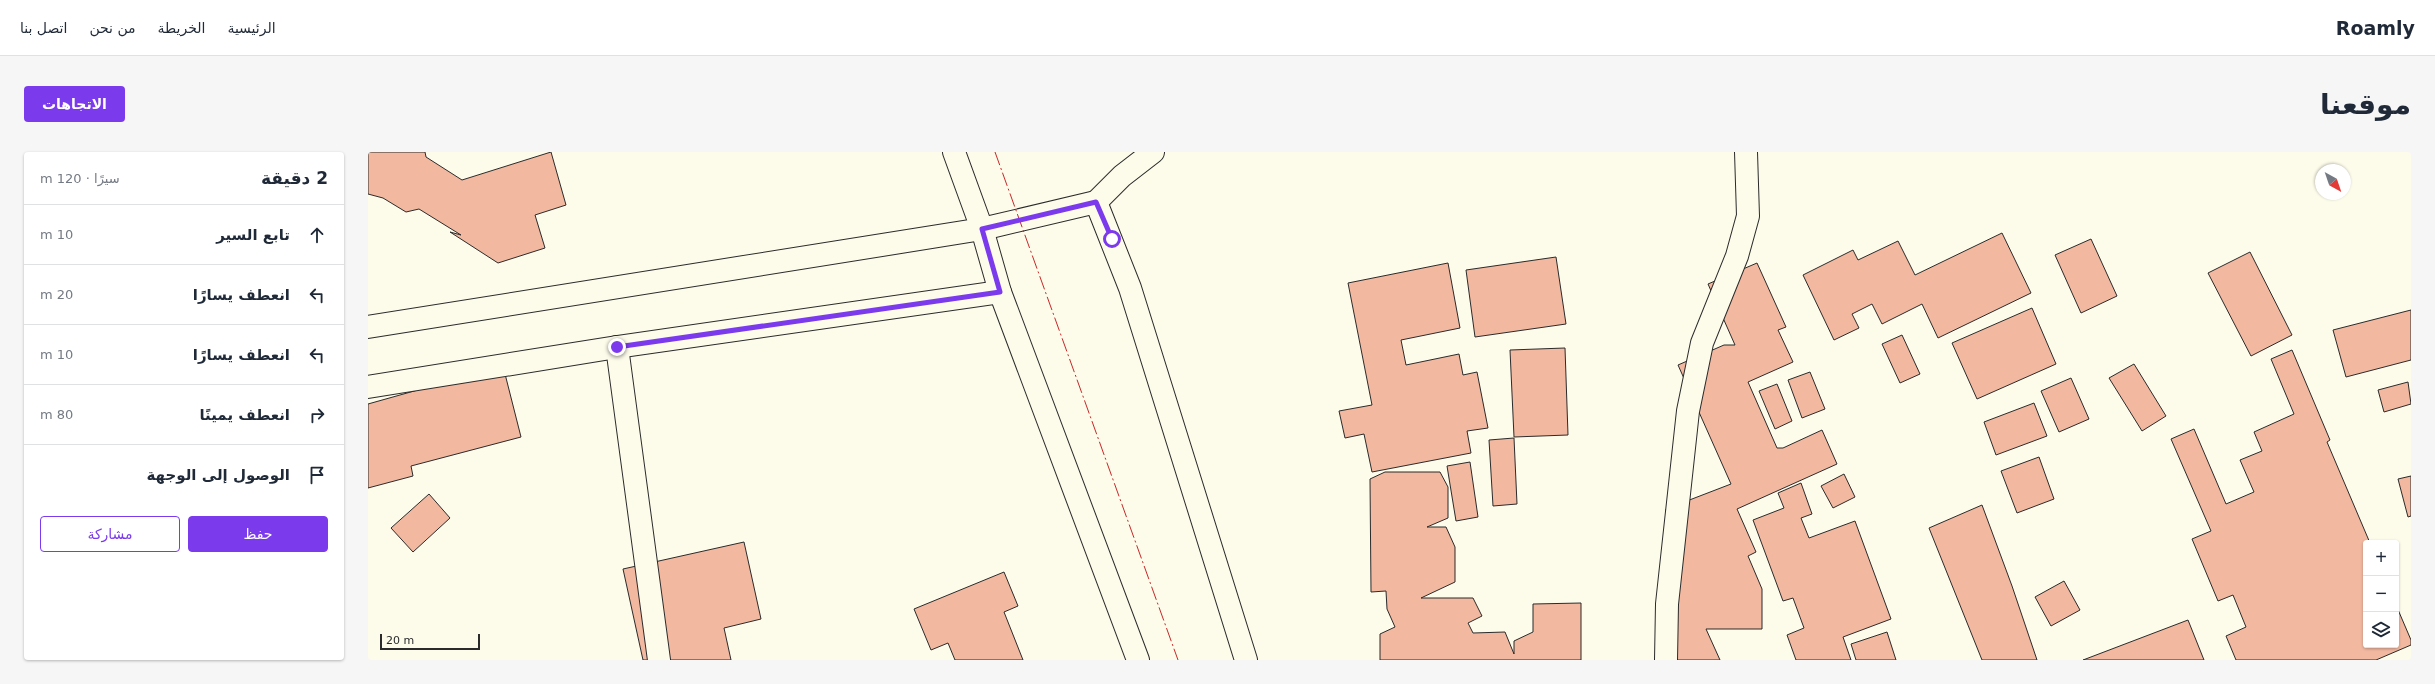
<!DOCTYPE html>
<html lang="ar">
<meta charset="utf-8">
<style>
body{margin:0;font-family:"DejaVu Sans","Noto Naskh Arabic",sans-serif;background:#f6f6f7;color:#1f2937;direction:rtl}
.controls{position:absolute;right:12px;bottom:12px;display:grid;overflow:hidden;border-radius:4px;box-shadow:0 1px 3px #0004}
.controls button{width:36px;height:36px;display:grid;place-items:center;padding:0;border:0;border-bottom:1px solid #e0e1e3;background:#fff;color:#1f2937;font:20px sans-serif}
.compass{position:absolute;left:1947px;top:12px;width:36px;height:36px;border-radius:50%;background:#fff;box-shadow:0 1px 3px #0004;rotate:140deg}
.scale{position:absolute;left:12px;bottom:10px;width:100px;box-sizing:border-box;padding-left:4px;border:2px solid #2b2b2b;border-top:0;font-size:11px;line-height:14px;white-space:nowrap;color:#2b2b2b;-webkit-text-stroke:3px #fdfbea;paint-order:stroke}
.stop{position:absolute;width:12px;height:12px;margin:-9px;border:3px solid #7c3aed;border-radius:50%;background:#fff}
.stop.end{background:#7c3aed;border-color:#fff;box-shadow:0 1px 4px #0008}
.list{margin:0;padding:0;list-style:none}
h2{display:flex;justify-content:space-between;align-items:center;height:52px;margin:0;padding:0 16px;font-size:17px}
h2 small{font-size:13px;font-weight:400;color:#747a83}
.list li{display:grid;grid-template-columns:26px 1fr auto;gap:12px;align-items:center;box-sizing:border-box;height:60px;padding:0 16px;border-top:1px solid #e0e1e3}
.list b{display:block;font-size:15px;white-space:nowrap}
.list em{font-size:13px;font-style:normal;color:#747a83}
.actions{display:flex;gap:8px;padding:12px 16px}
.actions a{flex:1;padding:9px 0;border:1px solid #7c3aed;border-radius:4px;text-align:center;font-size:14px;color:#7c3aed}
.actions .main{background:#7c3aed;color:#fff}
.icon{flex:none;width:22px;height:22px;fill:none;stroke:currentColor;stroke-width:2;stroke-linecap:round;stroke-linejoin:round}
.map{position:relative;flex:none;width:2043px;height:508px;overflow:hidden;direction:ltr;border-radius:4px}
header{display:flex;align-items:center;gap:24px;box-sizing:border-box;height:56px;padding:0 20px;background:#fff;border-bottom:1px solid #e0e1e3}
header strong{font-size:19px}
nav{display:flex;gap:22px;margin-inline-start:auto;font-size:14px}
.intro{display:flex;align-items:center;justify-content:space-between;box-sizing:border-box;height:96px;padding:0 24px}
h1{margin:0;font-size:28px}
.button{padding:10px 18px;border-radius:4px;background:#7c3aed;color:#fff;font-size:14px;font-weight:700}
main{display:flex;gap:24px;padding:0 24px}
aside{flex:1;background:#fff;border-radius:4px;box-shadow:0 1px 3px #0004}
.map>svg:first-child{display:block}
</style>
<header>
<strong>Roamly</strong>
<nav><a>الرئيسية</a><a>الخريطة</a><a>من نحن</a><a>اتصل بنا</a></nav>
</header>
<div class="intro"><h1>موقعنا</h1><a class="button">الاتجاهات</a></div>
<main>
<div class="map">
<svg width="2043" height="508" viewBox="0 0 2043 508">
<rect width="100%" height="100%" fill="#fdfbea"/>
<!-- building -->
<g fill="#f2b8a0" stroke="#2b2b2b">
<polygon points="0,0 57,0 58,5 94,28 183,0 198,53 167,63 177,96 130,111 82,80 93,83 51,57 38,60 15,46 0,42"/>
<polygon points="1634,81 1663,141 1570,186 1554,152 1514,172 1504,152 1484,162 1491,176 1466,188 1435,123 1485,98 1490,108 1530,89 1547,123"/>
<polygon points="1723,87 1749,144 1713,161 1687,103"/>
<polygon points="1882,100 1924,183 1883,204 1840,121"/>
<polygon points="1188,105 1198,172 1107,185 1098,118"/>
<polygon points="1080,111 1092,176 1033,188 1038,213 1091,202 1095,223 1109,220 1120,276 1099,279 1103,301 1004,320 996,282 977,286 971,259 1004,253 980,131"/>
<polygon points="1389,111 1418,175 1410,178 1425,210 1380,230 1409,296 1415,296 1454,278 1469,312 1369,357 1388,400 1380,404 1394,437 1394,477 1338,477 1352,508 1296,508 1298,357 1363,332 1310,213 1356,193 1367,193 1340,132"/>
<polygon points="1664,156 1688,212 1609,247 1584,191"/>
<polygon points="2043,158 2043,208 1978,225 1965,178"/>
<polygon points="1534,183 1552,222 1532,231 1514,192"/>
<polygon points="1197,196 1200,283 1146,285 1142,198"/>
<polygon points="1924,198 1962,288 1959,290 2002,391 1998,391 1998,493 2028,493 2028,453 2043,488 2043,493 2008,508 1868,508 1858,484 1878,475 1865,443 1850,449 1824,387 1843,379 1803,287 1826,277 1858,352 1886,340 1872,308 1894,299 1886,280 1926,262 1903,207"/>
<polygon points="1766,212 1798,264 1774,279 1741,226"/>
<polygon points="135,214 153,285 43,314 45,324 0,336 0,252"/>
<polygon points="1442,220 1457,257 1434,266 1420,228"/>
<polygon points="1703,226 1721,267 1691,280 1673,239"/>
<polygon points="2040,230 2043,252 2016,260 2010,238"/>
<polygon points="1409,232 1424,269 1407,277 1391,239"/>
<polygon points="1666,251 1679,284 1628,303 1616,270"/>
<polygon points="1146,286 1149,352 1125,354 1121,288"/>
<polygon points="1671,305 1686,347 1649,361 1633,319"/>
<polygon points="1102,310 1110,365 1088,369 1079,314"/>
<polygon points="1017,320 1072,320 1080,335 1080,366 1059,375 1078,375 1087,395 1087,430 1053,446 1105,446 1114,464 1100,471 1105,481 1137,480 1146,502 1146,489 1165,480 1165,452 1213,451 1213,508 1012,508 1012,482 1027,475 1019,457 1018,439 1003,440 1002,327"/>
<polygon points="1476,322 1487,345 1465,356 1453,334"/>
<polygon points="2043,324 2043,364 2040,365 2030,327"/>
<polygon points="1433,331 1444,362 1433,366 1441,386 1487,369 1523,467 1475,485 1483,508 1428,508 1419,483 1436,476 1425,446 1415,449 1385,368 1416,356 1410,341"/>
<polygon points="61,342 82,366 45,400 23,376"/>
<polygon points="1614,353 1644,434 1669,508 1614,508 1561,376"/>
<polygon points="376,390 393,467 356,476 363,508 275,508 255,417"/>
<polygon points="636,420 650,454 636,460 655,508 587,508 580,491 563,498 546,457"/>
<polygon points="1696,429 1712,458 1683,474 1667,445"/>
<polygon points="1820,468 1836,508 1715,508"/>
<polygon points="1519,480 1528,508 1488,508 1483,492"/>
</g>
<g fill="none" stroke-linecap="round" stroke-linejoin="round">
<!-- minor casing -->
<g stroke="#2b2b2b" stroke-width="24">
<g id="minor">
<polyline points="586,0 614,77 632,140 770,508"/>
<polyline points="728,50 754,24 785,0"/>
<polyline points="0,175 614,77 728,50 762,136 878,508"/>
<polyline points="249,195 291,508"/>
<polyline points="0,235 249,195 632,140"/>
<polyline points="1298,508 1299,452 1320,259 1334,191 1369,104 1380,64 1378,0"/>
</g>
</g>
<!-- minor -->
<use href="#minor" stroke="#fdfbea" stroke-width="22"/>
<!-- power -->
<polyline stroke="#c62828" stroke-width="1" stroke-dasharray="14 3 2 3" stroke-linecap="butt" points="627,0 810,508"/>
</g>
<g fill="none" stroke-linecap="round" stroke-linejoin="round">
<!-- route -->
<polyline stroke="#7c3aed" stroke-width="5" points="249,195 632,140 614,77 728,50 744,87"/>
</g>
</svg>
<div class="controls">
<button>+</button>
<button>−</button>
<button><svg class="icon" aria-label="layers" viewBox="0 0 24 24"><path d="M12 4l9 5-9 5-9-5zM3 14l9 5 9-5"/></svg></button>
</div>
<svg class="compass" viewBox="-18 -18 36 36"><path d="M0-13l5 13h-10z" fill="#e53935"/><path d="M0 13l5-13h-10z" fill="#747a83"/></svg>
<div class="scale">20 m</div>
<div class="stop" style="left:744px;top:87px"></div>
<div class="stop end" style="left:249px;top:195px"></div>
</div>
<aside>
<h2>2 دقيقة<small>سيرًا · 120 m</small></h2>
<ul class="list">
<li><svg class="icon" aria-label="ahead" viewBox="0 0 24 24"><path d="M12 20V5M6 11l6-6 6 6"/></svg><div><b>تابع السير</b></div><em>10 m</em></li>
<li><svg class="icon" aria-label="left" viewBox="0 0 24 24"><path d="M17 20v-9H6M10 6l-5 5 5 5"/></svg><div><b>انعطف يسارًا</b></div><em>20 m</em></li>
<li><svg class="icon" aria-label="left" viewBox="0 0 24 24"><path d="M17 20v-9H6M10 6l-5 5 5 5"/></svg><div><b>انعطف يسارًا</b></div><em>10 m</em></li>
<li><svg class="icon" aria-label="right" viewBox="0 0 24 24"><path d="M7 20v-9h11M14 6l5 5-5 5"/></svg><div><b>انعطف يمينًا</b></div><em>80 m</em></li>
<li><svg class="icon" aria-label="arrive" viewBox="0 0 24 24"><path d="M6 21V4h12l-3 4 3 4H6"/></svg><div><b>الوصول إلى الوجهة</b></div></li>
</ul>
<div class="actions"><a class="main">حفظ</a><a>مشاركة</a></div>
</aside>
</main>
